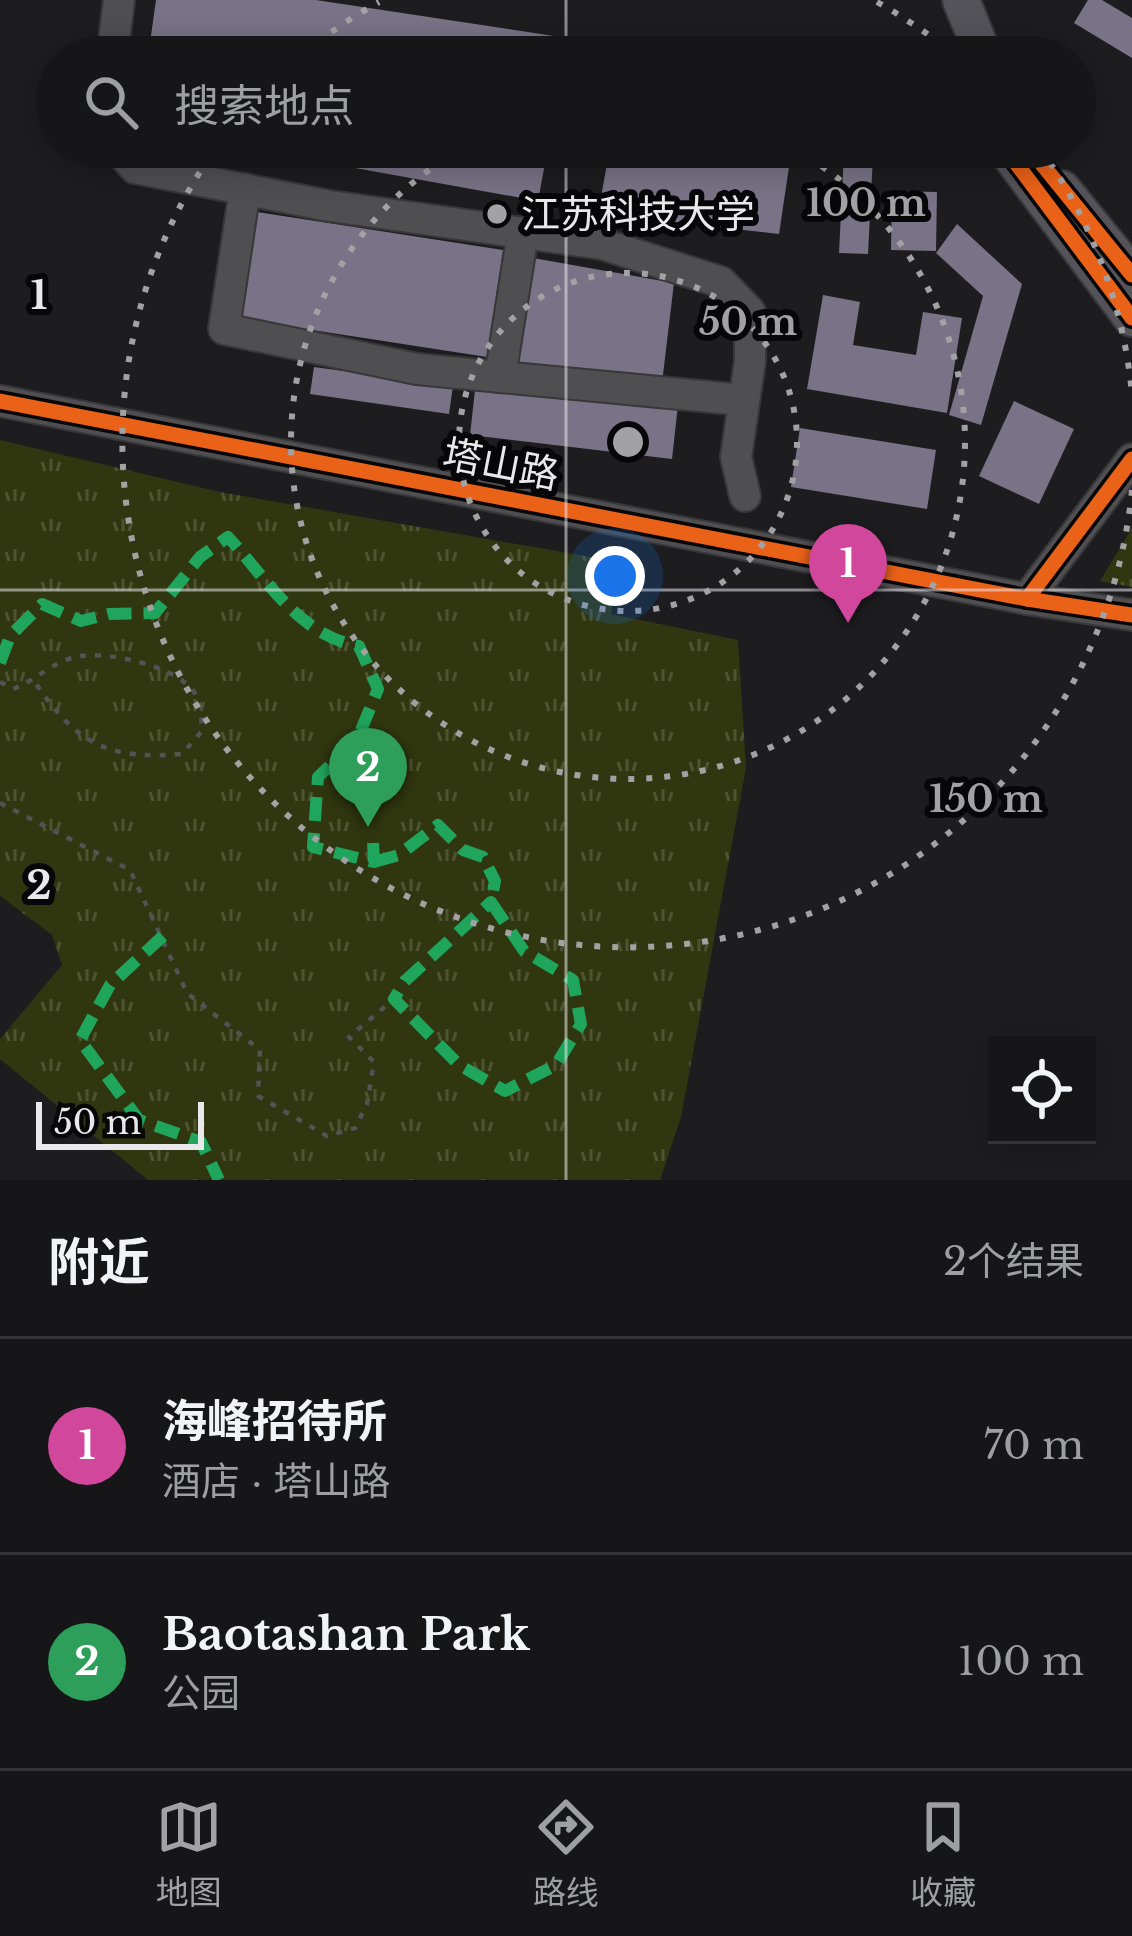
<!DOCTYPE html>
<html lang="zh">
<meta charset="utf-8">
<style>
body{margin:0;font-family:"Libre Baskerville","Noto Sans SC",serif;background:#1f1e20;color:#f1f3f6}
.controls{position:absolute;right:36px;bottom:36px;display:grid;overflow:hidden;border-radius:0px;box-shadow:0 6px 30px #0003}
.controls button{width:108px;height:108px;display:grid;place-items:center;padding:0;border:0;border-bottom:3px solid #353436;background:#161517;color:#f1f3f6;font:60px sans-serif}
.scale{position:absolute;left:36px;bottom:30px;width:168px;box-sizing:border-box;padding-left:12px;border:6px solid #e9e8eb;border-top:0;font-size:33px;line-height:42px;white-space:nowrap;color:#e9e8eb;-webkit-text-stroke:9px #070608;paint-order:stroke}
.you{position:absolute;left:615px;top:576px;width:42px;height:42px;margin:-30px;border:9px solid #fff;border-radius:50%;background:#1a73e8;box-shadow:0 0 0 18px #1a73e833}
.badge{display:grid;place-items:center;width:78px;height:78px;border-radius:50%;background:#a2a1a4;color:#fff;font-size:39px;font-weight:700}
.pin{position:absolute;translate:-50% -99px;filter:drop-shadow(0 3px 6px #0008)}
.pin::after{content:'';position:absolute;top:63px;width:42px;height:36px;background:inherit;clip-path:polygon(0 0,100% 0,50% 100%)}
.list{margin:0;padding:0;list-style:none}
h2{display:flex;justify-content:space-between;align-items:center;height:156px;margin:0;padding:0 48px;font-size:51px}
h2 small{font-size:39px;font-weight:400;color:#9e9fa1}
.list li{display:grid;grid-template-columns:78px 1fr auto;gap:36px;align-items:center;box-sizing:border-box;height:216px;padding:0 48px;border-top:3px solid #353436}
.list b{display:block;font-size:45px;white-space:nowrap}
.list p{margin:0;font-size:39px;white-space:nowrap;color:#9e9fa1}
.list em{font-size:39px;font-style:normal;color:#9e9fa1}
.icon{flex:none;width:66px;height:66px;fill:none;stroke:currentColor;stroke-width:2;stroke-linecap:round;stroke-linejoin:round}
.map{position:relative;flex:none;width:1132px;height:1180px;overflow:hidden}
.search{position:absolute;background:#161517;box-shadow:0 6px 30px #0003;left:36px;right:36px;top:36px;height:132px;display:flex;align-items:center;gap:30px;box-sizing:border-box;padding:0 42px;border-radius:66px;color:#9e9fa1;font-size:45px}
.sheet{height:588px;background:#161517}
nav{display:flex;justify-content:space-around;align-items:center;box-sizing:border-box;height:168px;border-top:3px solid #353436;background:#161517;font-size:33px;color:#9e9fa1}
nav a{display:grid;justify-items:center;gap:6px}
nav .on{color:#a2a1a4}
.map>svg:first-child{display:block}
</style>
<div class="map">
<svg width="1132" height="1180" viewBox="0 0 1132 1180">
<defs>
<pattern id="park-tufts" width="24" height="20" patternUnits="userSpaceOnUse" patternTransform="scale(3)"><rect width="24" height="20" fill="#30360f"/><path d="M3 7l-1-3M5 7V3M7 7l1-3M15 17l-1-3M17 17v-4M19 17l1-3" fill="none" stroke="#4e5332"/></pattern>
</defs>
<rect width="100%" height="100%" fill="#1d1c1f"/>
<!-- park -->
<g fill="url(#park-tufts)">
<polygon points="0,440 220,492 619,562 611,614 738,640 746,768 681,1117 660,1180 148,1180 0,1059 0,1039 62,965 52,935 0,896"/>
<polygon points="1132,528 1132,587 1100,581"/>
</g>
<!-- building -->
<g fill="#787386">
<polygon points="156,0 316,0 567,38 563,57 148,57"/>
<polygon points="1088,0 1102,0 1132,18 1132,58 1074,23"/>
<polygon points="630,40 700,55 700,57 627,57"/>
<polygon points="239,147 548,147 538,201"/>
<polygon points="610,147 792,147 779,234 598,214"/>
<polygon points="844,153 873,155 868,254 839,253"/>
<polygon points="892,191 937,192 936,251 891,250"/>
<polygon points="257,212 503,250 487,357 241,319"/>
<polygon points="957,224 1022,284 981,425 949,415 983,296 936,253"/>
<polygon points="533,258 674,283 662,383 515,362"/>
<polygon points="823,295 860,302 853,345 916,355 923,312 962,318 947,413 807,389"/>
<polygon points="314,367 453,386 449,414 310,394"/>
<polygon points="476,381 678,405 672,459 470,435"/>
<polygon points="1014,401 1074,429 1039,504 979,476"/>
<polygon points="800,428 936,450 927,509 791,487"/>
</g>
<g fill="none" stroke-linecap="round" stroke-linejoin="round">
<!-- minor casing -->
<g stroke="#38373a" stroke-width="34">
<g id="minor">
<polyline points="112,57 119,0"/>
<polyline points="116,147 135,168 330,206 602,244 721,282 750,312 750,361 736,457 745,496"/>
<polyline points="245,189 224,329 417,369 743,400"/>
<polyline points="500,377 523,233"/>
<polyline points="0,401 1027,599 1132,615"/>
<polyline points="1027,599 1132,459"/>
</g>
</g>
<!-- major casing -->
<g stroke="#38373a" stroke-width="40">
<g id="major">
<polyline points="961,0 984,57"/>
<polyline points="1004,147 1132,318"/>
<polyline points="1062,189 1132,275"/>
</g>
</g>
<!-- path -->
<g stroke="#535254" stroke-width="4.5" stroke-dasharray="6 9" stroke-linecap="butt">
<path d="M0,682L13,689C37,680 55,659 81,656C110,652 168,665 190,687C202,699 202,716 201,732L182,754C106,760 77,744 34,681"/>
<polyline points="0,803 130,870 187,993 260,1050 258,1096 327,1136 355,1128 367,1104 374,1062 349,1037 394,999"/>
</g>
<!-- minor -->
<use href="#minor" stroke="#4f4e50" stroke-width="30"/>
<!-- major -->
<use href="#major" stroke="#55535a" stroke-width="36"/>
<!-- quiet -->
<g stroke="#20a55d" stroke-width="12" stroke-dasharray="24 12" stroke-linecap="butt">
<path d="M0,663L10,636L42,604L81,621L109,614L155,613L200,557L228,537C267,579 299,636 359,646L378,689L357,740L318,777L313,847L374,862L373,841"/>
<polyline points="374,862 399,855 438,825 463,850 483,857 495,881 491,902"/>
<polygon points="491,902 524,951 573,980 581,1024 556,1065 505,1091 459,1065 394,999 405,981"/>
<polyline points="163,936 110,985 80,1040 139,1120 201,1142 219,1180"/>
</g>
<!-- cycleway casing -->
<g stroke="#070608" stroke-width="22">
<g id="cycleway">
<polyline points="1004,147 1132,318"/>
<polyline points="1028,147 1132,275"/>
<polyline points="0,401 1027,599 1132,615"/>
<polyline points="1027,599 1132,459"/>
</g>
</g>
<!-- cycleway -->
<use href="#cycleway" stroke="#ea6118" stroke-width="15"/>
</g>
<!-- grid -->
<path fill="none" stroke="#e9e8eb" stroke-width="3" stroke-opacity="0.55" d="M566,0V57M566,147V1180M0,590H1132"/>
<!-- distance rings -->
<g fill="none" stroke="#a2a1a4" stroke-width="6" stroke-dasharray="6 12">
<circle cx="628" cy="442" r="169"/>
<path d="M791 147A337 337 0 1 1 465 147"/>
<path d="M1132 490A506 506 0 1 1 216 148M303 54A506 506 0 0 1 379 2M877 2A506 506 0 0 1 953 54M1040 148A506 506 0 0 1 1132 394"/>
</g>
<!-- markers -->
<circle fill="#a2a1a4" stroke="#070608" stroke-width="4.5" cx="497" cy="214" r="12"/>
<g text-anchor="middle" stroke-width="12" stroke-linejoin="round" paint-order="stroke">
<!-- poi labels -->
<g font-size="39" fill="#e9e8eb" stroke="#070608" text-anchor="start">
<text x="521" y="228">江苏科技大学</text>
</g>
<!-- street labels -->
<g font-size="39" fill="#e9e8eb" stroke="#070608">
<text transform="translate(501 464) rotate(11)" y="14">塔山路</text>
</g>
</g>
<g font-size="39" text-anchor="middle" font-weight="bold" fill="#e9e8eb" stroke="#070608" stroke-width="12" stroke-linejoin="round" paint-order="stroke">
<text x="39" y="309">1</text>
<text x="39" y="899">2</text>
</g>
<circle cx="628" cy="442" r="18" fill="#a2a1a4" stroke="#070608" stroke-width="6"/>
<g font-size="36" text-anchor="middle" font-weight="bold" fill="#a2a1a4" stroke="#070608" stroke-width="12" stroke-linejoin="round" paint-order="stroke">
<text x="866" y="216">100 m</text>
<text x="748" y="335">50 m</text>
<text x="986" y="812">150 m</text>
</g>
</svg>
<div class="controls">
<button><svg class="icon" aria-label="locate" viewBox="0 0 24 24"><circle cx="12" cy="12" r="6"/><path d="M12 2v4M12 18v4M2 12h4M18 12h4"/></svg></button>
</div>
<div class="scale">50 m</div>
<div class="you"></div>
<div class="pin badge" style="left:848px;top:623px;background:#d1479c">1</div>
<div class="pin badge" style="left:368px;top:827px;background:#2e9e5b">2</div>
<div class="search"><svg class="icon" aria-label="search" viewBox="0 0 24 24"><circle cx="10" cy="10" r="6"/><path d="M15 15l6 6"/></svg>搜索地点</div>
</div>
<section class="sheet">
<h2>附近<small>2个结果</small></h2>
<ul class="list">
<li><span class="badge" style="background:#d1479c">1</span><div><b>海峰招待所</b><p>酒店 · 塔山路</p></div><em>70 m</em></li>
<li><span class="badge" style="background:#2e9e5b">2</span><div><b>Baotashan Park</b><p>公园</p></div><em>100 m</em></li>
</ul>
</section>
<nav>
<a class="on"><svg class="icon" aria-label="map" viewBox="0 0 24 24"><path d="M3 6l6-2 6 2 6-2v14l-6 2-6-2-6 2zM9 4v14M15 6v14"/></svg>地图</a>
<a><svg class="icon" aria-label="directions" viewBox="0 0 24 24"><path d="M12 3l9 9-9 9-9-9zM9 14v-3h6M13 9l2 2-2 2"/></svg>路线</a>
<a><svg class="icon" aria-label="saved" viewBox="0 0 24 24"><path d="M7 4h10v16l-5-4-5 4z"/></svg>收藏</a>
</nav>
